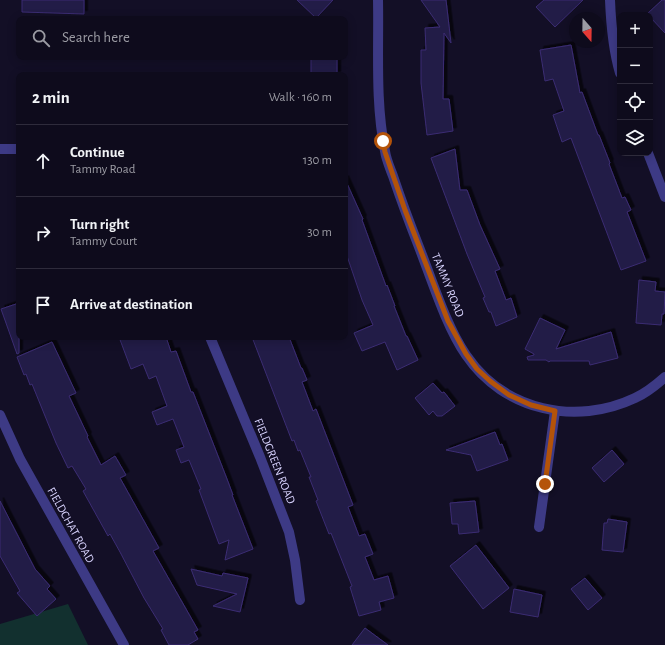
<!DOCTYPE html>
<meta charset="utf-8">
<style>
body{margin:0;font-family:"Alegreya Sans",sans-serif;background:#1c1929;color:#f1f3f6}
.controls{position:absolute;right:12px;top:12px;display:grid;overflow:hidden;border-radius:8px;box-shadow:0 2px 10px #0003}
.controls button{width:36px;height:36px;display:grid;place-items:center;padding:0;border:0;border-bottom:1px solid #2e2b3b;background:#0e0b1c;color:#f1f3f6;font:20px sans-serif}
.compass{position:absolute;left:569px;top:12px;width:36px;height:36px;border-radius:50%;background:#0e0b1c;box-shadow:0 2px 10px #0003;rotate:160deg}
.stop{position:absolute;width:12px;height:12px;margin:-9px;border:3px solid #b45309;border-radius:50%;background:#fff}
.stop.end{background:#b45309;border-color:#fff;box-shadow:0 1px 4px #0008}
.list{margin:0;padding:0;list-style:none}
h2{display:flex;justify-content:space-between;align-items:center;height:52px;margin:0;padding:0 16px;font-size:17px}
h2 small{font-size:13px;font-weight:400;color:#9b9ba3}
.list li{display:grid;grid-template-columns:26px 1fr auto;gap:12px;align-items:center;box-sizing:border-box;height:72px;padding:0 16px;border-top:1px solid #2e2b3b}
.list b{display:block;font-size:15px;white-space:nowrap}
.list p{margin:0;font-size:13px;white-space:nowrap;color:#9b9ba3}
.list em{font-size:13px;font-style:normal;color:#9b9ba3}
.icon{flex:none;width:22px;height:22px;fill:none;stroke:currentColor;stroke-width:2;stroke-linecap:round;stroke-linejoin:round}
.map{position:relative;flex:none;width:665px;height:645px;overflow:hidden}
.search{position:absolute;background:#0e0b1c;box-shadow:0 2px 10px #0003;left:16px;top:16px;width:332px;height:44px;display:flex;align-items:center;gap:10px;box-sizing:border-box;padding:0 14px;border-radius:8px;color:#9b9ba3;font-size:15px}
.panel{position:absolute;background:#0e0b1c;box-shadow:0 2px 10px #0003;left:16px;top:72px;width:332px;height:268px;border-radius:8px}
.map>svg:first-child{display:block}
</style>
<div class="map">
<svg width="665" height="645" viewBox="0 0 665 645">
<defs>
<filter id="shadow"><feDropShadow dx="3.5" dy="-3.5" stdDeviation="0" flood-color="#0009"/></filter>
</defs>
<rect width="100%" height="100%" fill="#130f26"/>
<!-- green -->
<polygon fill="#12302f" points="68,604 88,645 0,645 0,624"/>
<!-- building -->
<g fill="#241b47" stroke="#3b2d73" filter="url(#shadow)">
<polygon points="22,0 84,0 84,14 22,12"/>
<polygon points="297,0 333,0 316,18"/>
<polygon points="421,0 446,0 451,43 444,33 443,99 449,99 453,131 427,135 421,83 421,50 426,50 425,28 440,27"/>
<polygon points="544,0 583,0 555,27 536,7"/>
<polygon points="662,0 665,0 665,33 650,17 650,15 647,14"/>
<polygon points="571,45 580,93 582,92 598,135 599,135 610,163 609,164 622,198 625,197 631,210 627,212 646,261 621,270 571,138 562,142 553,115 564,111 553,79 545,81 540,50"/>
<polygon points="311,57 337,58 337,75 311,75"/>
<polygon points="455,149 460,190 467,190 480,225 500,269 495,271 506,300 511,298 517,317 496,326 491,312 489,312 483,298 485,297 467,254 431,158"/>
<polygon points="345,179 363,219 362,220 386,286 387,285 395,306 394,306 406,336 407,336 418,360 397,370 385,342 362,351 354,333 373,325 362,300 345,250"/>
<polygon points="639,280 656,282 655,291 665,292 664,314 662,314 661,325 636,323"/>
<polygon points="19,303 19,353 17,354 1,309"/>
<polygon points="540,318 565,330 556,349 611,332 618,358 590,365 589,361 550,361 549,362 546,360 528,360 527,357 534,355 534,354 525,349"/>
<polygon points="119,337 166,337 171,352 176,351 191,392 193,392 227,479 233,495 232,495 253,549 225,560 229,540 219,544 199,490 201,489 189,460 181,463 176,450 184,447 173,419 157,425 152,412 167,406 156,376 149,379 143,364 131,369"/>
<polygon points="252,337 289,337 301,368 302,368 307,380 302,382 313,411 316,409 353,505 348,507 359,536 365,534 373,554 365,557 374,580 388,576 394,598 379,602 381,610 359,616 350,587 352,586 331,533 329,534 316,501 318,500 309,477 311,477 300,450 298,451 294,440 292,441"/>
<polygon points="52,342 76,393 69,396 88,436 87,437 101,465 115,456 126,475 120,478 159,548 153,551 198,630 194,632 198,639 188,645 169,645 161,630 163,629 144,598 120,552 110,534 108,536 83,491 86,489 72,466 68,468 56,443 32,384 30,385 26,374 24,375 17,357"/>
<polygon points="433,383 442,393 444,392 455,406 442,416 437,416 433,411 429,415 415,398"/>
<polygon points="495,432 500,445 502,444 508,460 477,471 471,455 446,450"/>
<polygon points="612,450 624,464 604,482 592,468"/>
<polygon points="0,501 35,569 50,586 47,589 56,599 37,616 17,593 20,591 0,556"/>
<polygon points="475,501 479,532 459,534 458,524 452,524 450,503"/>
<polygon points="608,519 627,522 623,552 602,550 604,523 607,523"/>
<polygon points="476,545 509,588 483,609 450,566"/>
<polygon points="191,569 222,576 223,573 248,578 240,612 213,606 237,594 197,585"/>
<polygon points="585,578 602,598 588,610 571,589"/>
<polygon points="514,589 542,595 538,617 510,612"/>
<polygon points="365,628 388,645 352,645"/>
</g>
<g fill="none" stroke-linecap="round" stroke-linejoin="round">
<!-- minor -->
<g stroke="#3d3a85" stroke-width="10">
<path d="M378,0C379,50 375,101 385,151C386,159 390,168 393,176C401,200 410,224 419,247C432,280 446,326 466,355C504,411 576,426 635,398C646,393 656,385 665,377"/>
<path d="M610,0C611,25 613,49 620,73"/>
<polyline points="0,149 19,149"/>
<polyline points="648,153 665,197"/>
<polyline points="210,337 260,457 289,532 295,560 300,600"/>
<polyline points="0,415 20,459 124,645"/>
<polyline points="539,527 555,411"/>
</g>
</g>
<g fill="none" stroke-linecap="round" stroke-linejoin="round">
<!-- route -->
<polyline stroke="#b45309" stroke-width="5" points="383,141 385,152 405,210 448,321 466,354 477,369 490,381 509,395 531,405 555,411 545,484"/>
</g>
<g text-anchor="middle" stroke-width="3" stroke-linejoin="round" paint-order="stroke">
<!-- street labels -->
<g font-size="12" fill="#d9d4ff" stroke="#130f26">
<text transform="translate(448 285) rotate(68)" y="4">TAMMY ROAD</text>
<text transform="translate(275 461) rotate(68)" y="4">FIELDGREEN ROAD</text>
<text transform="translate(71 525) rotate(61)" y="4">FIELDCHAT ROAD</text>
</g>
</g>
</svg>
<div class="controls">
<button>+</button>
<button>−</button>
<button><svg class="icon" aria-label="locate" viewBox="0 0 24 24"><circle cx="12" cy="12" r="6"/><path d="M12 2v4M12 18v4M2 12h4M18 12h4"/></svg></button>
<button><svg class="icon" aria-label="layers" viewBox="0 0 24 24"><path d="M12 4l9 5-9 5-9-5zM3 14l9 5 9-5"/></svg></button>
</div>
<svg class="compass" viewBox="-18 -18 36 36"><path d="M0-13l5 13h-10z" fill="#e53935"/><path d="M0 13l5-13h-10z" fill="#9b9ba3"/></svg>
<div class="stop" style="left:383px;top:141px"></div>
<div class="stop end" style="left:545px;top:484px"></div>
<div class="search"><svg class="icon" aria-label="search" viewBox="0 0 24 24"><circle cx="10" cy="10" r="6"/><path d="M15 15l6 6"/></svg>Search here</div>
<section class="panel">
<h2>2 min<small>Walk · 160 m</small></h2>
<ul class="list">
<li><svg class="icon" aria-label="ahead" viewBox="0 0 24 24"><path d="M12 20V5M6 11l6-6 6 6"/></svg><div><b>Continue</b><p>Tammy Road</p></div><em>130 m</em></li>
<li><svg class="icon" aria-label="right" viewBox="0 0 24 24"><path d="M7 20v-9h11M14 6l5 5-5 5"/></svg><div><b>Turn right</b><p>Tammy Court</p></div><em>30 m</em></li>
<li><svg class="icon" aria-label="arrive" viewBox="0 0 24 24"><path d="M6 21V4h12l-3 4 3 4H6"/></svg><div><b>Arrive at destination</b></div></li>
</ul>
</section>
</div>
